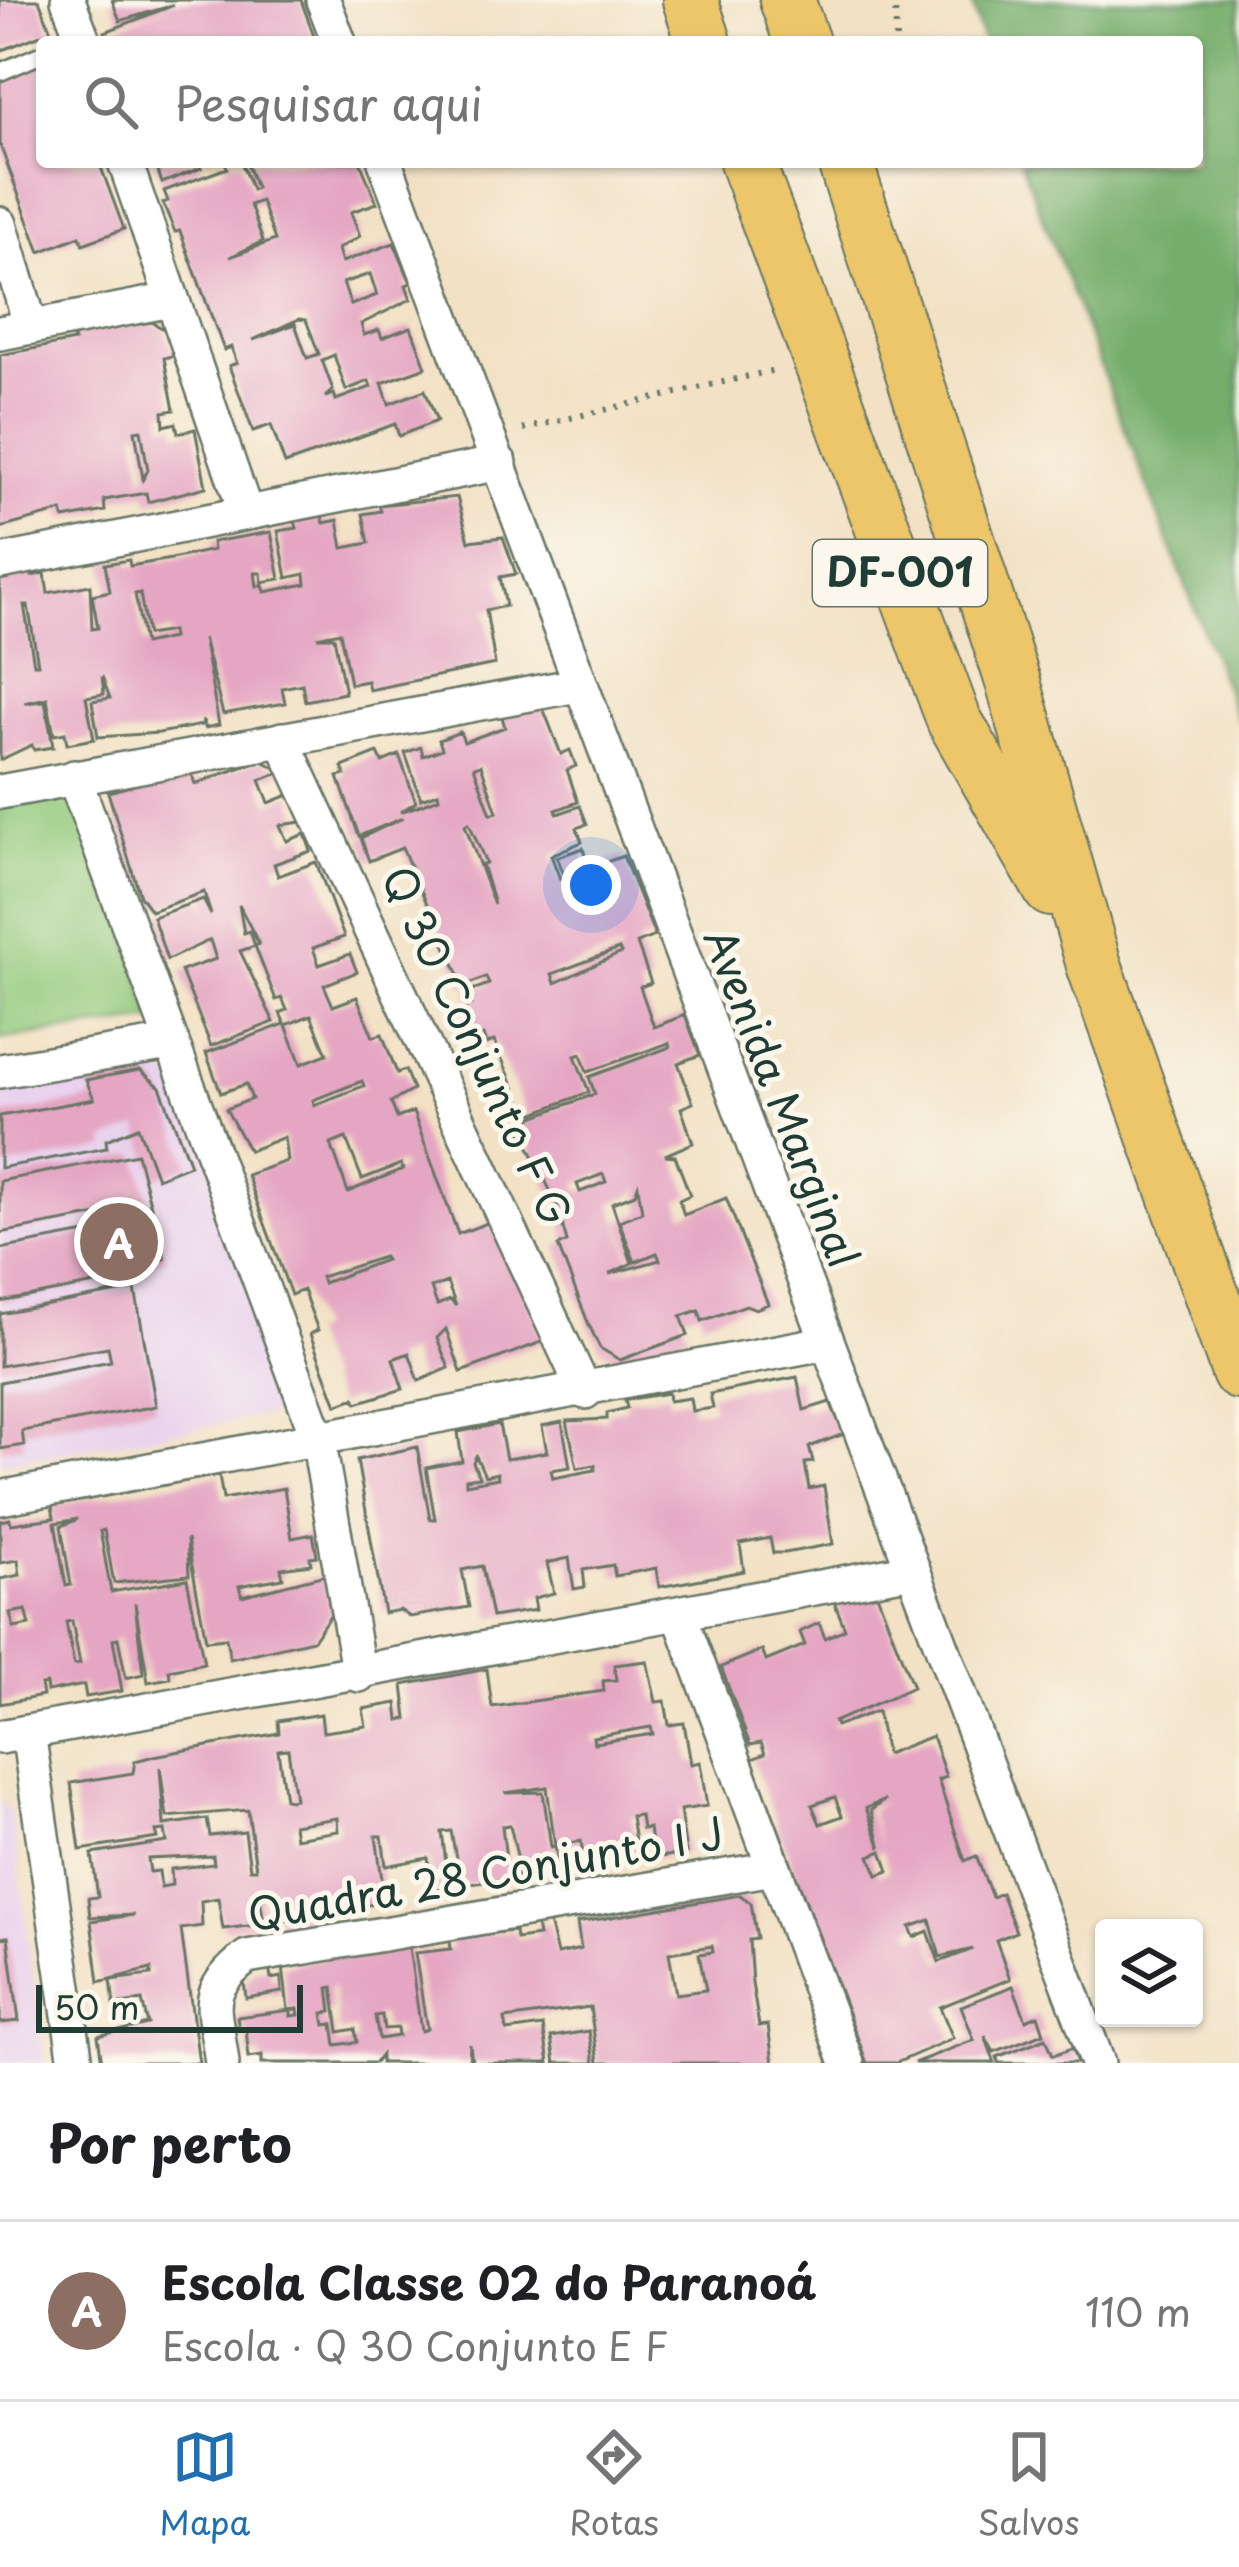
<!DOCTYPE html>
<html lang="pt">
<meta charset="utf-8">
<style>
body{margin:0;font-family:"Playpen Sans",sans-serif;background:#f6f6f6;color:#202124}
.controls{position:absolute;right:36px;bottom:36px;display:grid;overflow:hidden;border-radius:12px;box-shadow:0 3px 9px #0004}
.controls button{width:108px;height:108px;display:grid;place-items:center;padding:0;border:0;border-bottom:3px solid #e0e0e0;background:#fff;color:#202124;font:60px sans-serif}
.scale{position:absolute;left:36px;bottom:30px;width:267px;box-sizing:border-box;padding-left:12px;border:6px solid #1f3d34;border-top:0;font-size:33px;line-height:42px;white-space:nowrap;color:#1f3d34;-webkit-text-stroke:9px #fbf7ec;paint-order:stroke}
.you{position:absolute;left:591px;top:885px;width:42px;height:42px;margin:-30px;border:9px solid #fff;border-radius:50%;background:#1a73e8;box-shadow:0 0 0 18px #1a73e833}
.badge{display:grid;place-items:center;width:78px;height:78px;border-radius:50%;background:#1f6fb2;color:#fff;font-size:39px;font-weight:700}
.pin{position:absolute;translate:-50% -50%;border:6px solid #fff;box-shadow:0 3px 12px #0006}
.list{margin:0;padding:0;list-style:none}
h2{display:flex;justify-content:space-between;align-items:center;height:156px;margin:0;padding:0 48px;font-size:51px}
h2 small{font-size:39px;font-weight:400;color:#757577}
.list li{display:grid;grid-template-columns:78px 1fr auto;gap:36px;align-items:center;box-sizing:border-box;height:180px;padding:0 48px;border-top:3px solid #e0e0e0}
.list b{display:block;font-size:45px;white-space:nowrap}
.list p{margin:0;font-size:39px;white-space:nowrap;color:#757577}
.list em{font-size:39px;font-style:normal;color:#757577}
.icon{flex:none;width:66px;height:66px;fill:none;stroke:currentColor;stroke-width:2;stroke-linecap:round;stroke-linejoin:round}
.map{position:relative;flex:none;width:1239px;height:2063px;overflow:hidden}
.search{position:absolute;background:#fff;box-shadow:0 3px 9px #0004;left:36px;right:36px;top:36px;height:132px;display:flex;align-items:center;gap:30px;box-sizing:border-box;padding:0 42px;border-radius:12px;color:#757577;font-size:45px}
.sheet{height:336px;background:#fff}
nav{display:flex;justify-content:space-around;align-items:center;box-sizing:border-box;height:168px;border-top:3px solid #e0e0e0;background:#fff;font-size:33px;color:#757577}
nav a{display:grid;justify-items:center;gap:6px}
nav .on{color:#1f6fb2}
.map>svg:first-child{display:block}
</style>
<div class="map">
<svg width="1239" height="2063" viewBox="0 0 1239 2063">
<rect width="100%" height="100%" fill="#fbf7ec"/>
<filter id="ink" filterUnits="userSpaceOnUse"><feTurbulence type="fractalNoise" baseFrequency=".00833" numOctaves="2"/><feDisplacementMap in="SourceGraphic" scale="24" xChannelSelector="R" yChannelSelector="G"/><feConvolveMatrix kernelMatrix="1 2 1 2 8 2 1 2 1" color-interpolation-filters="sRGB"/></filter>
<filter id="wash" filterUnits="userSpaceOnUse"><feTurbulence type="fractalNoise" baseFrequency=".004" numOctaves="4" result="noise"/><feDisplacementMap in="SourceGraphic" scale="48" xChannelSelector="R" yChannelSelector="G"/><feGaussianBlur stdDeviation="2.7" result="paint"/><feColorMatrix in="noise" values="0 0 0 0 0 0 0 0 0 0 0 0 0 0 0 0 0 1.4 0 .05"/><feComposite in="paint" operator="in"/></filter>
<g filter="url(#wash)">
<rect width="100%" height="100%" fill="#f2e1c4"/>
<!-- built -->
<g fill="#e9d2ed">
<polygon points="145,1064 181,1082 290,1393 276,1414 0,1464 0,1090"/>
<polygon points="0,1802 11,1811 45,2063 0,2063"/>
</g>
<!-- green -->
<polygon fill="#92c97b" stroke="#588358" stroke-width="3" points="80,782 153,1020 0,1039 0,798"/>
<!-- forest -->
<polygon fill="#75ad6b" stroke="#4a7550" stroke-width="3" points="971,0 1239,0 1239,723 1021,162 1197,162 1197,42 983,42"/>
<g id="blocks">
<!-- building -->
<g fill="#e5a6c3" fill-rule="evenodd">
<polygon points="0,0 39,0 51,31 0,51"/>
<polygon points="112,0 301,0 316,42 108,42 105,32 174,5 120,21"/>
<polygon points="42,61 42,162 99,162 124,229 83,244 80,236 40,252 0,145 0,81"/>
<polygon points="155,162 199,162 201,168 162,183"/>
<path d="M225,162H241L252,190L256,188L246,162H360L377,203L351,212L360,236L338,249L342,262L394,243L411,283L406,285L411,299L361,324L364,335L379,330L382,338L411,327L426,367L382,383L389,404L425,390L437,421L399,436L395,424L285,464L271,425L253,431L229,366L237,363L231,347L224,350L180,231L175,232L163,203L168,201L164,191L227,168ZM261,201L275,240L230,257L263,241L250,205ZM370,274L377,295L351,305L343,283ZM299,319L306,320L319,354L307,358L295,324L253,340ZM334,355L346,390L369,381L371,387L336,400L334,394L325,397L333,390L322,360Z"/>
<path d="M152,322L165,330L175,355L164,358L174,410L163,412L164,426L176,423L178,433L195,429L206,487L148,502L146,493L104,500L105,511L64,519L62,511L0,528V355L74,341L72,334ZM141,430L148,470L143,479L135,431Z"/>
<path d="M457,497L469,541L503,537L516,574L500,577L506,606L486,610L495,664L369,690L367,681L350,684L340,632L317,637H334L345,693L305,701L302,684L282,688L285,703L223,714L203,638L219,725L205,728L203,720L202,725L159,733L98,737L92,701L110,698L102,676L104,694L86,697L94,739L67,744L65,733L54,735L47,698L24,703L45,701L53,747L34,750L32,745L0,760V573L31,568L32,576L45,573L48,593L90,585L92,629L98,628L92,595L110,591L105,564L129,560L130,566L171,559L213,550L212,542L271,532L280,579L262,582L261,573H255L257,586L263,585L265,592L306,584L305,574L287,578L278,531L297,528L295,521L322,515L324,523L338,520L343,548L369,543L363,514L381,511L379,505ZM140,593L147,635L171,631L172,638L144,644L135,594ZM24,605H28L38,664H34Z"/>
<path d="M534,705L543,708L561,754L570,750L576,766L567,770L578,802L556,810L558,814L580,806L587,824L577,828L582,842L551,855L560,879L565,877L557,857L583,848L593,885L607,880L601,864L623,856L655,936L637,943L651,983L640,987L654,1027L685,1015L700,1055L678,1063L693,1103L681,1108L693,1143L665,1155L675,1156L690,1195L679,1200L684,1215L726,1198L768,1304L756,1309L746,1305L702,1321L699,1310L681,1316L688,1335L620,1360L600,1348L589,1325L558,1246L567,1242L556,1202L517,1123L595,1094L589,1077L670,1047L669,1043L587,1072L581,1054L575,1056L589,1092L527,1116L494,1041L486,1044L483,1035L474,1037L465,1006L471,1004L467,992L489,984L486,977L464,986L402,848L369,861L361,838L403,818L359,836L338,777L345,775L342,767L378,753L382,762L399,755L416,802L400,812L423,804L439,798L438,793L421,799L405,753L421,747L423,756L442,749L439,740L460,732L464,742L505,727L502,717ZM481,765L497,812L491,814L474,767ZM469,823L486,863L482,864L494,905L465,825ZM619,949L621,953L555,983L552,974ZM603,1174L606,1182L580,1192L577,1184ZM638,1186L642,1212L619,1221L635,1262L657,1253L660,1260L609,1274L632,1263L612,1203L635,1194Z"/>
<path d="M261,760L283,772L260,780L269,803L291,794L302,822L280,825L287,841L305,834L311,851L274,864L278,876L316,862L344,937L313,948L319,965L350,954L357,972L324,985L333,1006L357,997L373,1037L382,1034L397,1073L405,1070L413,1090L391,1102L397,1118L413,1112L458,1234L487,1223L508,1245L544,1341L461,1372L446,1329L437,1338L449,1368L419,1381L409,1353L393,1359L403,1389L357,1403L355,1398L337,1405L310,1334L318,1330L303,1290L291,1295L247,1175L287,1161L284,1137L249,1151L226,1109L252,1099L246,1084L221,1093L206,1053L285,1024L280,1013L287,1010L282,998L276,1000L255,946L259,944L239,905L244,933L250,931L255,946L240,951L274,1022L211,1046L181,971L216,959L210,940L167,960L153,917L203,899L211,915L204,892L151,911L140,896L108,792L191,770L195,784ZM311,1015L327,1054L301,1064L286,1025ZM362,1081L364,1086L314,1105L313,1100ZM346,1138L362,1179L401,1164L403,1169L348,1192L331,1144ZM383,1257L385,1260L323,1283L321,1277ZM447,1282L456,1306L450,1300L437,1305L431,1288Z"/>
<polygon points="140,1070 160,1087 190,1165 157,1178 138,1127 106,1140 107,1148 0,1168 0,1116 94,1099 86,1080"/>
<polygon points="137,1154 165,1259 126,1269 127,1278 0,1302 0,1249 118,1227 115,1212 0,1233 0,1181"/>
<polygon points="135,1289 156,1406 22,1431 24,1445 0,1449 0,1382 111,1361 108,1347 0,1366 0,1314"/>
<path d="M797,1377L804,1410L830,1402L844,1434L809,1447L813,1462L805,1463L809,1489L824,1486L833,1544L785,1553H773L770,1538L740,1544L744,1571L659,1587L656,1568L615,1576L613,1565L583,1570L585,1587L574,1589L569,1558L547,1563L554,1593L534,1598L536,1610L492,1617L482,1566L462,1570L469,1607L410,1617L400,1610L384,1613L357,1460L417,1447L430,1519H435L426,1468L462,1461L458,1432L499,1424L506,1459L547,1452L542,1426L562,1422L570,1467L551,1470L553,1478L595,1470V1465L577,1468L567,1421L607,1419V1413L627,1408L625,1400L668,1393L669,1401L690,1398L692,1411L713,1408L710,1394ZM476,1456L485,1476L497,1473L498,1478L466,1484V1479L479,1477L473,1462Z"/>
<path d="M219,1475L223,1499L284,1488L292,1538L313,1534L317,1556L310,1557L311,1564L281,1568L283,1578L239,1586L242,1596L325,1575L331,1614L313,1640L230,1659L226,1638L206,1640L187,1539L189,1575L114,1583L104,1530L100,1531L111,1592L187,1579L204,1663L169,1670L170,1678L148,1682L135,1603L143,1674L126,1678L118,1638L113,1639L122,1691L86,1697L84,1685L47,1692L46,1684L41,1685L43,1696L0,1704V1579L20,1575L18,1560L0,1563V1521L10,1519L11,1524L54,1518L52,1506ZM78,1519L61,1526L71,1585L66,1586L55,1523ZM26,1610L30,1625L14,1628L10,1613ZM72,1621L80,1664L74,1665L66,1622Z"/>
<path d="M875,1589L913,1687L834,1722L836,1726L877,1711L886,1754L932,1736L946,1777L938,1780L965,1861L976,1856L992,1897L1001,1893L1016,1932L996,1940L1010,1979L940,2007L953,2038L896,2063H867L752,1759L765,1754L761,1743L750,1745L721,1667L762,1650L766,1661L805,1645L800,1632L819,1623L825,1638L845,1629L833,1599ZM835,1797L842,1816L820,1824L812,1805ZM885,1800L871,1810L881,1848L866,1808ZM882,1851L889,1871L878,1875L870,1856ZM930,1920L940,1957L973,1949L939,1962L928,1931L914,1937L910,1927Z"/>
<path d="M647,1661L656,1702L665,1701L669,1725L684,1723L691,1764L700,1762L707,1806L680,1810L686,1853L653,1858L649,1828L642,1829L640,1815L631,1816L638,1859L601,1865V1859L584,1862L581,1841L555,1846L559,1872L522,1878L510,1825L502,1826L507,1867L515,1865L517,1878L461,1885L451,1831L442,1832L449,1887L433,1890L428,1858L386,1866L382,1836H376L383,1887L390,1885L392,1903L307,1910V1917L278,1922L274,1894L260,1897L264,1924L223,1929L218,1898L201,1901L202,1926L181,1929L199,2063H102L98,2036L148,2024L142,2001L114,2005L111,1980L151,1975V1969L99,1982L91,1921L134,1915L90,1917L88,1898L98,1897L92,1854L167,1842L165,1830L156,1831L158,1838L80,1850L71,1783L133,1773L135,1761L154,1756L279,1733L278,1721L321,1714L323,1732L366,1726L363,1709L397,1703L399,1720L407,1719L403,1685L487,1669L492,1707L604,1691L603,1681L616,1680L614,1665ZM651,1727L653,1734L594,1743L593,1737ZM288,1749L295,1799L290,1800L285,1799L278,1750ZM160,1767L167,1817L248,1810L256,1869H250L245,1832L210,1836L207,1819L164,1825ZM547,1787L555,1846L551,1847L543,1792L505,1793ZM337,1818L338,1831L295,1838L293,1825ZM213,1856L214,1864L171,1869L172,1885L161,1887L159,1871L150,1872L148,1859Z"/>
<path d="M740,1895L751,1903L757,1939L749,1940L752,1983L759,2026L768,2025L773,2063H598L590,2007L505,2019L507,2031L543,2026L549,2063H472L470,2044L469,2063H381V2055L375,2063H262V2055L249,2057L246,2029L239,2030L237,2017L291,2010V2016L299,2015L298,2009L288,2010L283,1966L408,1940L421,2031L427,2029L415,1953L451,1949L450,1940L494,1933L515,1931L516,1939L538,1936L536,1925L549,1923L557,1954L581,1949L577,1923ZM712,1946L713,1952L699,1954L706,1990L676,1994L669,1953ZM333,1987L339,2032L355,2029L357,2042L336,2045L333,2024L325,2025L323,2013L332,2012L329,1988ZM382,2015L384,2029L397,2028L398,2036L379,2039L375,2016Z"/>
<polygon points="8,1937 19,2021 0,2023 0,1938"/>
<polygon points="269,1968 271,1979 281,1977 282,1992 246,1998 244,1982 256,1970"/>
<polygon points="1013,1986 1026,2020 1038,2015 1044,2033 994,2052 985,2036 995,2063 914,2063 974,2040 961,2006"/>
<polygon points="589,2031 594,2063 555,2063 551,2037"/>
<polygon points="1046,2038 1053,2055 1073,2048 1078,2063 999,2063 997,2057"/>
</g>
</g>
</g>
<g filter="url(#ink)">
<use href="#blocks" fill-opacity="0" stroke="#697666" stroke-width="3"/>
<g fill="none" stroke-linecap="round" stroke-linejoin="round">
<!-- lane casing -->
<g stroke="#697666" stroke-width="21">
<polyline id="lane" points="0,72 42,54"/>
</g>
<!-- street casing -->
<g stroke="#697666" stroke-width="38">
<g id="street">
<polyline points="68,0 84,42"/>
<polyline points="323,0 339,42"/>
<polyline points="125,162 246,513"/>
<polyline points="385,162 1098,2063"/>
<polyline points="0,224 31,327"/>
<polyline points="0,333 171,300"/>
<polyline points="0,562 500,463"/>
<polyline points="282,739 585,1392"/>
<polyline points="74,777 318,1438 359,1675"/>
<polyline points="0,792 578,685"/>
<polyline points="0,1071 170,1043"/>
<polyline points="0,1498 825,1343"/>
<polyline points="680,1616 847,2063"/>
<polyline points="28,1732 76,2063"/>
<polyline points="0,1737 913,1570"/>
<path d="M222,2063C216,2008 199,1994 247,1957L774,1868"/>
</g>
</g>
<!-- primary casing -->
<g stroke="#697666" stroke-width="58">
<g id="primary">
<polyline points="690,0 704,42"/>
<polyline points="787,0 802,42"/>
<polyline points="747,162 954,720 1051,889"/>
<polyline points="845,162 1013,682 1094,965 1239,1372"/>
</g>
</g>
<!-- path -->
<g stroke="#697666" stroke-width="6" stroke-dasharray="3 9" stroke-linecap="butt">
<polyline points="895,0 896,42"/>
<polyline points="523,429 779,369"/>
</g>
<!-- lane -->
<use href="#lane" stroke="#fff" stroke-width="16"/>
<!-- street -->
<use href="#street" stroke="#fff" stroke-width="33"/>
<!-- primary -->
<use href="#primary" stroke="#ecc669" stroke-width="54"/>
</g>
</g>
<g text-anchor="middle" stroke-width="10" stroke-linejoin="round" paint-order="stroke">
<!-- shield labels -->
<rect fill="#fbf7ec" stroke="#61756b" stroke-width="3" x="813" y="540" width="174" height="66" rx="9"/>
<g font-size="39" font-weight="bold" fill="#1f3d34">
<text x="900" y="587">DF-001</text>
</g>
<!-- street labels -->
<g font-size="42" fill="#1f3d34" stroke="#fbf7ec">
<text transform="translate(476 1046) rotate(65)" y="15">Q 30 Conjunto F G</text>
<text transform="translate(781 1098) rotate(69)" y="15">Avenida Marginal</text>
<text transform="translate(486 1875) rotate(-10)" y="15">Quadra 28 Conjunto I J</text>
</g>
</g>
</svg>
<div class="controls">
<button><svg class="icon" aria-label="layers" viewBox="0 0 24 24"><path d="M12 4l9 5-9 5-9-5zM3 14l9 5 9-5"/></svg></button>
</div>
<div class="scale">50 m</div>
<div class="you"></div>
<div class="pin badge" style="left:119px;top:1242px;background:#8d6e63">A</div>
<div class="search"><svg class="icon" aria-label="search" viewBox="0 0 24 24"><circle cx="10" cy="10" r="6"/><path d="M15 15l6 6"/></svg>Pesquisar aqui</div>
</div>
<section class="sheet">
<h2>Por perto<small></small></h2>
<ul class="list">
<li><span class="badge" style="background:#8d6e63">A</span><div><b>Escola Classe 02 do Paranoá</b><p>Escola · Q 30 Conjunto E F</p></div><em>110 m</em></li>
</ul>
</section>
<nav>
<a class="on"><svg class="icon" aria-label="map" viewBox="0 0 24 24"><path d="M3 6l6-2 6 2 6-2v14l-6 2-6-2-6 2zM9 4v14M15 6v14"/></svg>Mapa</a>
<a><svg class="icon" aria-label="directions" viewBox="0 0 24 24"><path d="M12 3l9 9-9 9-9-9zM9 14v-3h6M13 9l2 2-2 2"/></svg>Rotas</a>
<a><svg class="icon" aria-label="saved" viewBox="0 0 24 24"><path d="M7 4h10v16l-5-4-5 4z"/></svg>Salvos</a>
</nav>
